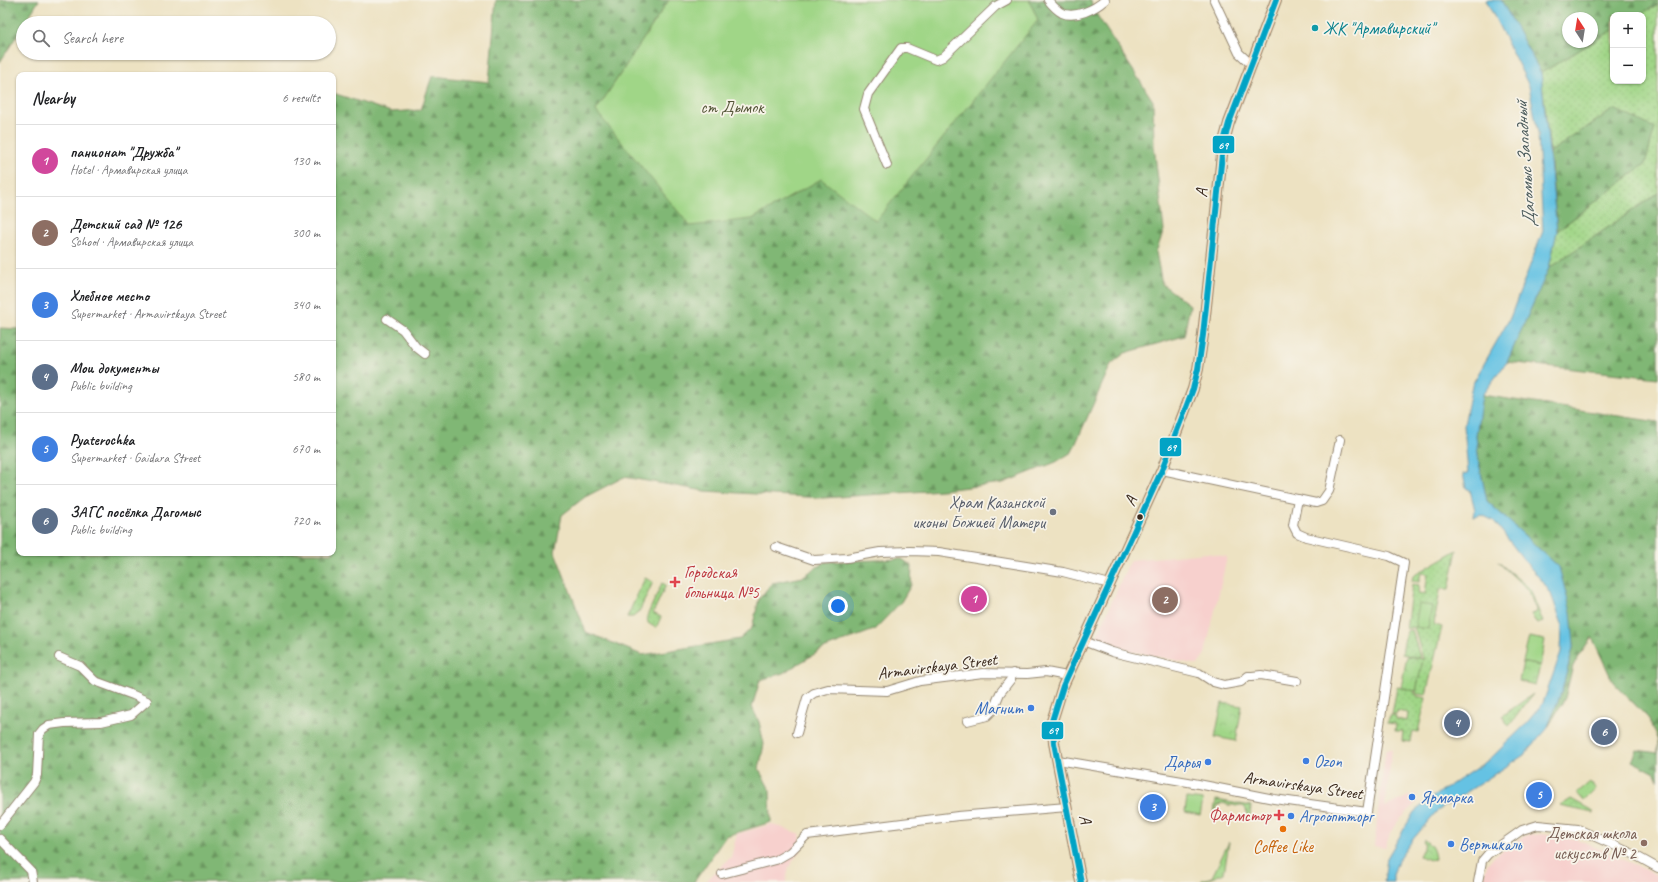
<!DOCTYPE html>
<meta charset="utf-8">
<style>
body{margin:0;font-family:Caveat,sans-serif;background:#f6f6f6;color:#202124}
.controls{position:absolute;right:12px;top:12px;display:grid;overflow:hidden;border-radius:8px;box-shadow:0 1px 3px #0004}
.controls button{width:36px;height:36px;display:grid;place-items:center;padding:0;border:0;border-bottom:1px solid #e0e0e0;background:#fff;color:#202124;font:20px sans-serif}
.compass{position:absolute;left:1562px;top:12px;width:36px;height:36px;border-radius:50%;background:#fff;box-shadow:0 1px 3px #0004;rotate:348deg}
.you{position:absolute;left:838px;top:606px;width:14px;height:14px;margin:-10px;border:3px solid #fff;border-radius:50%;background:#1a73e8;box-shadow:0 0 0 6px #1a73e833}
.badge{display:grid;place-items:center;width:26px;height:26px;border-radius:50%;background:#ea580c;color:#fff;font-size:13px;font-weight:700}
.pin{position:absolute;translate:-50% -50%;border:2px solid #fff;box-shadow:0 1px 4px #0006}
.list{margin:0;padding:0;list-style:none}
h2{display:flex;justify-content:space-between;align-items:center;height:52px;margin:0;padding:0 16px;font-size:17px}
h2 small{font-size:13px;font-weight:400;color:#757577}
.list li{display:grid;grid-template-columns:26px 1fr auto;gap:12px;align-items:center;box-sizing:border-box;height:72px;padding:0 16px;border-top:1px solid #e0e0e0}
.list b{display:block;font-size:15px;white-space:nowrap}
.list p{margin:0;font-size:13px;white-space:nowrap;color:#757577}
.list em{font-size:13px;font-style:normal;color:#757577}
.icon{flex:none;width:22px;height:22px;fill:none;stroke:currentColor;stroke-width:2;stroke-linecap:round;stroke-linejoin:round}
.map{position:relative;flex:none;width:1658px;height:882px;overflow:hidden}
.search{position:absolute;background:#fff;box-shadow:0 1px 3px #0004;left:16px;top:16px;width:320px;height:44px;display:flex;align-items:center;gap:10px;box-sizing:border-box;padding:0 14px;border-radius:22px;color:#757577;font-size:15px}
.panel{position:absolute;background:#fff;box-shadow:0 1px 3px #0004;left:16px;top:72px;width:320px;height:484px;border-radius:8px}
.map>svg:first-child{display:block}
</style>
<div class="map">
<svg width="1658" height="882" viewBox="0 0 1658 882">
<defs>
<pattern id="grass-dots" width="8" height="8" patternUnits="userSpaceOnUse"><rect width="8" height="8" fill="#a0d687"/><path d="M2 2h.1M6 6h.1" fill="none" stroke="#8bb874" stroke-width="1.8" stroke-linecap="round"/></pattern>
<pattern id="forest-firs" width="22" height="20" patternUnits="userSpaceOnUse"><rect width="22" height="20" fill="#80b774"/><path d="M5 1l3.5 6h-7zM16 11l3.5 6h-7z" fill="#6a955f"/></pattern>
<pattern id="park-crowns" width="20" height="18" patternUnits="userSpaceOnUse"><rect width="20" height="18" fill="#a0d687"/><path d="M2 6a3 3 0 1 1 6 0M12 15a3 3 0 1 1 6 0" fill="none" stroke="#8bb874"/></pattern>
</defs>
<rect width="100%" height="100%" fill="#f7f3e8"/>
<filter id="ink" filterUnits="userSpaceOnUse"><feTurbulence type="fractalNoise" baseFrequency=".025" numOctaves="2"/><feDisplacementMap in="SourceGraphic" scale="8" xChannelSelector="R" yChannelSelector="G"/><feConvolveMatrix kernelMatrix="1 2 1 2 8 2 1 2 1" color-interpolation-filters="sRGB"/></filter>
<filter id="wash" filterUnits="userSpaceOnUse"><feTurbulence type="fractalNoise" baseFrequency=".012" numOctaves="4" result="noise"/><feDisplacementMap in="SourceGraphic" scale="16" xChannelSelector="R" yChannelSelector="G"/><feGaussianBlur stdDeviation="0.9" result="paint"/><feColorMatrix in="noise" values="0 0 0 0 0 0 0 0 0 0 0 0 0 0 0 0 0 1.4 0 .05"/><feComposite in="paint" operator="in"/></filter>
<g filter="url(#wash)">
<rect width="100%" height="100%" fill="#ede2c2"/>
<!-- built -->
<g fill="#f7d0cd">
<polygon points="1208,553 1227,557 1205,654 1198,665 1135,652 1095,641 1130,560"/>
<polygon points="1392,749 1385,807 1415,793 1419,801 1397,822 1390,833 1385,848 1374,846 1385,754 1387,750"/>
<polygon points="772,824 800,834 802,847 789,867 786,882 707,882 708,879 731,857 737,834"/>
<polygon points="1540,834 1577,839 1653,873 1658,876 1658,882 1483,882 1487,864 1493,857 1524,836"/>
</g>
<!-- grass -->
<g fill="url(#grass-dots)" stroke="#6e8052">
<polygon points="1658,4 1658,193 1549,268 1557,231 1645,164 1614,109 1550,152 1541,73 1613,30 1613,81 1643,81 1643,15 1639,15"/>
<polygon points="1457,550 1449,589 1441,589 1440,591 1434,623 1435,625 1442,627 1426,695 1417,694 1416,691 1423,659 1414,627 1406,629 1412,584 1419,585 1418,593 1425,594 1428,574 1421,573 1419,582 1412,581 1413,576"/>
<polygon points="1497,561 1530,589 1543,622 1537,624 1531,614 1537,612 1528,590"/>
<polygon points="645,578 653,582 639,612 633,617 627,617"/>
<polygon points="662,583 666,585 653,613 661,617 656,628 648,623 647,616"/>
<polygon points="1412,630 1420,658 1402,654 1406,631"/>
<polygon points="1397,687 1413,690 1417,696 1426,698 1418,732 1413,731 1411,742 1402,741 1403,731 1395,731 1396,724 1387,723 1391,715 1396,716 1396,719 1407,721 1408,713 1397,711 1396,714 1392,714"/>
<polygon points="1533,694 1509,726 1502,716"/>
<polygon points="1216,800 1251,806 1250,816 1247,816 1246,809 1243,806 1236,806 1234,805 1228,805 1223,803 1218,805 1216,810 1217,814 1222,817 1213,818"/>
<polygon points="1229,842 1224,873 1202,882 1202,880 1212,877"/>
</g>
<!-- forest -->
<g fill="url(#forest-firs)" stroke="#5e7049" fill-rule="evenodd">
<polygon points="0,0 39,0 25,23 23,23 23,26 0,62"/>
<polygon points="496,0 669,0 596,111 752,219 821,179 1038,21 1029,0 1091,0 1093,9 1153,101 1154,146 1164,230 1156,252 1162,284 1190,305 1184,336 1125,353 1111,364 1072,452 1056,462 1003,483 942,490 823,498 705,491 624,477 585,497 562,515 555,552 586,632 642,655 740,639 752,628 759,599 772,583 802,577 825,562 902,559 912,566 911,585 901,602 874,630 823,649 783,673 760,680 752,707 759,722 764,744 759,769 770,790 771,822 726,836 694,882 0,882 0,328 19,329 19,553 333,553 333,93 391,112 421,110 432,76 489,82"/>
<path d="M1501,0H1658V4L1639,15H1613V30L1541,73ZM1568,18H1592V42H1568Z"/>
<polygon points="1614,109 1655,128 1645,164 1557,231 1550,152"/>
<polygon points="1658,193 1658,378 1507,362 1549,268"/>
<polygon points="1482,395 1658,422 1658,780 1655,773 1632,761 1637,750 1658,753 1658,741 1648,718 1613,682 1592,637 1573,666 1565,698 1547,729 1562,690 1574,644 1559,567 1487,501 1479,463 1476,436"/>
</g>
<!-- park -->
<g fill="url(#park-crowns)" stroke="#6e8052">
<polygon points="1407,656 1423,659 1416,691 1401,688"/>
<polygon points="1523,662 1540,666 1535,685 1519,681"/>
<polygon points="1222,703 1242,706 1236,741 1215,737"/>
<polygon points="1571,799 1593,811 1593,813 1560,806"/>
<path d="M1424,840C1432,845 1434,850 1435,859L1430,860L1419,856L1425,844L1423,843Z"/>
</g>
<!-- garden -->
<g fill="#a0d687" stroke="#6e8052">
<polygon points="669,0 1029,0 1038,20 876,221 821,179 752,219 690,226 596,111"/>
<polygon points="1419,604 1432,606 1428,629 1415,627"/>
<polygon points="1529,637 1545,640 1540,666 1523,662"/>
<polygon points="1590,782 1596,789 1584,801 1577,793"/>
<polygon points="1187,798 1203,800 1200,815 1185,812"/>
</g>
<!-- water -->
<polygon fill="#65c2e3" stroke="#507680" points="1486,0 1501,0 1541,73 1557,231 1549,268 1507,362 1482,395 1476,436 1479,463 1487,501 1559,567 1571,612 1574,644 1562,690 1547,729 1524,755 1436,812 1414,838 1398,860 1393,875 1393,882 1384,882 1387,858 1414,812 1434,796 1490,759 1525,725 1543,703 1561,652 1562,624 1551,594 1543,582 1527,564 1494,521 1482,515 1474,517 1475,510 1470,490 1466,488 1463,474 1468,473 1464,425 1472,385 1510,318 1543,231 1538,133 1529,86"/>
</g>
<g filter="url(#ink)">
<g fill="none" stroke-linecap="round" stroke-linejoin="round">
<!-- minor casing -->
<g stroke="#948670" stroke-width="10">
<g id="minor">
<path d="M1048,0C1052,5 1056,10 1062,13C1075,19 1095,9 1105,0"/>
<polyline points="1214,0 1239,53 1252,65"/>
<polyline points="887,165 864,109 868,94 901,48 907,48 936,60 943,57 996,6 1007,0"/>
<polyline points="387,319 403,330 416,347 425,354"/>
<polyline points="1162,470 1316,503 1322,501 1329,491 1340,440"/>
<polyline points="776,547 814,560 847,558 880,552 910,551 939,552 1063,572 1110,584"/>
<polyline points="1083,641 1112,652 1199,673 1213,682 1224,685 1241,682 1248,676 1252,676 1261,675 1297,681"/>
<polyline points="967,721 987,716 993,710 1000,693 1011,679 1013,673"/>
<polyline points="797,733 807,698 814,693 828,689 887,691 920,681 983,673 1027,674 1046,672 1067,676"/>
<polyline points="1058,760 1188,782 1274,799 1367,812 1404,563 1389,556 1306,537 1297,533 1293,525 1298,499"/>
<polyline points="0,825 34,782 37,775 39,734 43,729 49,725 64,723 101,722 131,715 147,701 133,695 95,681 80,666 59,657"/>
<polyline points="0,839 31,871 33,882"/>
<polyline points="722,874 776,860 790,852 807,835 958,816 1067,807"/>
<polyline points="1478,882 1482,861 1488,854 1522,830 1538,825 1578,829 1631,853 1658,868"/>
</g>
</g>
<!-- major casing -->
<g stroke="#948670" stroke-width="12">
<polyline id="major" points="1081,882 1054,743 1052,721 1063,686 1162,470 1193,389 1198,369 1203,335 1223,145 1229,123 1276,0"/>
</g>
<!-- minor -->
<use href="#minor" stroke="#fff" stroke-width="8"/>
<!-- major -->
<use href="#major" stroke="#f8bd88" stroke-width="10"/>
<!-- bus-1 casing -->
<g stroke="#f7f3e8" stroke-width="9">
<polyline id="bus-1" points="1081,882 1054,743 1052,721 1063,686 1162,470 1193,389 1198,369 1203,335 1223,145 1229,123 1276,0"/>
</g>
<!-- bus-1 -->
<use href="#bus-1" stroke="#03a3c5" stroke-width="6"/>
</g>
</g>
<!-- markers -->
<circle fill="#0f9aa8" stroke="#f7f3e8" stroke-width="1.5" cx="1315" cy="28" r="4"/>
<circle fill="#6b7280" stroke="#f7f3e8" stroke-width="1.5" cx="1053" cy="512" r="4"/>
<circle fill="#3b2a1e" stroke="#f7f3e8" stroke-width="1.5" cx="1140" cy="517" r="3.5"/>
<g fill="#e0444e" stroke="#f7f3e8" stroke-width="1.5">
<path d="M673 576h4v4h4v4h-4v4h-4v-4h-4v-4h4z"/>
<path d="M1277 809h4v4h4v4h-4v4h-4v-4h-4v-4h4z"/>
</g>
<g fill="#3f7fe0" stroke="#f7f3e8" stroke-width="1.5">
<circle cx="1031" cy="708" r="4"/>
<circle cx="1306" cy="761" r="4"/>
<circle cx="1208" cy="762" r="4"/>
<circle cx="1412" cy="797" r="4"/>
<circle cx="1291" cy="816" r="4"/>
<circle cx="1451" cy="844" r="4"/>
</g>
<circle fill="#e8710a" stroke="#f7f3e8" stroke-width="1.5" cx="1283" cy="829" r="4"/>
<circle fill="#8d6e63" stroke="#f7f3e8" stroke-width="1.5" cx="1644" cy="843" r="4"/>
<g text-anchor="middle" stroke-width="3.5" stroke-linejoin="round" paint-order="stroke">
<!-- culture labels -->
<g font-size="17" fill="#0d838f" stroke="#f7f3e8" text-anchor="start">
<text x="1323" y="34">ЖК "Армавирский"</text>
</g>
<!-- park labels -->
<g font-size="17" fill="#545538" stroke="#f7f3e8">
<text x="732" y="113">ст Дымок</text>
</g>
<!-- street labels -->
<g font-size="17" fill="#3b2a1e" stroke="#f7f3e8">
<text transform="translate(1201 193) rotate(-84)" y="6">A</text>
<text transform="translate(1130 501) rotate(-66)" y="6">A</text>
<text transform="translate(937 666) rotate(-7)" y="6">Armavirskaya Street</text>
<text transform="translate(1303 785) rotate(8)" y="6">Armavirskaya Street</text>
<text transform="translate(1086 819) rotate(79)" y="6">A</text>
</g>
<!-- worship labels -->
<g font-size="17" fill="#5b616d" stroke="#f7f3e8" text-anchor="end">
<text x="1045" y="508">Храм Казанской<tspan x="1045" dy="20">иконы Божией Матери</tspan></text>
</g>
<!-- health labels -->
<g font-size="17" fill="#be3a42" stroke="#f7f3e8" text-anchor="start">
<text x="684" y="578">Городская<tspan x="684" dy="20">больница №5</tspan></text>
<text x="1271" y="821" text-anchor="end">Фармстор</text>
</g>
<!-- shop labels -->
<g font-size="17" fill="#366cbe" stroke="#f7f3e8" text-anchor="start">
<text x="1023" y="714" text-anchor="end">Магнит</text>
<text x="1314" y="767">Ozon</text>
<text x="1200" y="768" text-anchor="end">Дарья</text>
<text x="1420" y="803">Ярмарка</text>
<text x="1299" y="822">Агрооптторг</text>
<text x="1459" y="850">Вертикаль</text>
</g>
<!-- education labels -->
<g font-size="17" fill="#785e54" stroke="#f7f3e8" text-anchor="end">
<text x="1636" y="839">Детская школа<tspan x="1636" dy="20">искусств № 2</tspan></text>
</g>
<!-- food labels -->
<g font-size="17" fill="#c56008" stroke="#f7f3e8">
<text x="1283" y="852">Coffee Like</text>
</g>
<!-- water labels -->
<g font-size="18" font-style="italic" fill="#485859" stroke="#f7f3e8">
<text transform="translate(1525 164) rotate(-94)" y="6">Дагомыс Западный</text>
</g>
</g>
<g stroke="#f7f3e8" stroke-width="1.5">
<rect x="1212" y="135" width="23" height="19" rx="4" fill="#03a3c5"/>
<rect x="1159" y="437" width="23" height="20" rx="4" fill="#03a3c5"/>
<rect x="1041" y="721" width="23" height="19" rx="4" fill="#03a3c5"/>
</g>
<g font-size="11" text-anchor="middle" font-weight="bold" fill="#fff">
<text x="1223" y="149">69</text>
<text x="1171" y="451">69</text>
<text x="1053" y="734">69</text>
</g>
</svg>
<div class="controls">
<button>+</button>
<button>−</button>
</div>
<svg class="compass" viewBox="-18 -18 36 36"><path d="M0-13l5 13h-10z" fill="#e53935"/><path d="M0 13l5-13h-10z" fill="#757577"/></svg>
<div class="you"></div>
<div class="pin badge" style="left:974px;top:599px;background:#d1479c">1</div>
<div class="pin badge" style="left:1165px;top:600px;background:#8d6e63">2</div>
<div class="pin badge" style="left:1153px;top:807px;background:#3f7fe0">3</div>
<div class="pin badge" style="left:1457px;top:723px;background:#5c6f8a">4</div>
<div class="pin badge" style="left:1539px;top:795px;background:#3f7fe0">5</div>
<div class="pin badge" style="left:1604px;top:732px;background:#5c6f8a">6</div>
<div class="search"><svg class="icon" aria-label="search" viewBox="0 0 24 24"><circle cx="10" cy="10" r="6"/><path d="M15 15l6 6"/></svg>Search here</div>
<section class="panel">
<h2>Nearby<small>6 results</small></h2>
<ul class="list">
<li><span class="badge" style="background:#d1479c">1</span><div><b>панионат &quot;Дружба&quot;</b><p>Hotel · Армавирская улица</p></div><em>130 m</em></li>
<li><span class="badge" style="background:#8d6e63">2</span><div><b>Детский сад № 126</b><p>School · Армавирская улица</p></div><em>300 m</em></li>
<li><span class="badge" style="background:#3f7fe0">3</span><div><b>Хлебное место</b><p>Supermarket · Armavirskaya Street</p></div><em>340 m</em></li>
<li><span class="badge" style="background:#5c6f8a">4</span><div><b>Мои документы</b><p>Public building</p></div><em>580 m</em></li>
<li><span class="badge" style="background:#3f7fe0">5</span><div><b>Pyaterochka</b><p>Supermarket · Gaidara Street</p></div><em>670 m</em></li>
<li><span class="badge" style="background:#5c6f8a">6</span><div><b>ЗАГС посёлка Дагомыс</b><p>Public building</p></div><em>720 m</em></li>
</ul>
</section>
</div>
